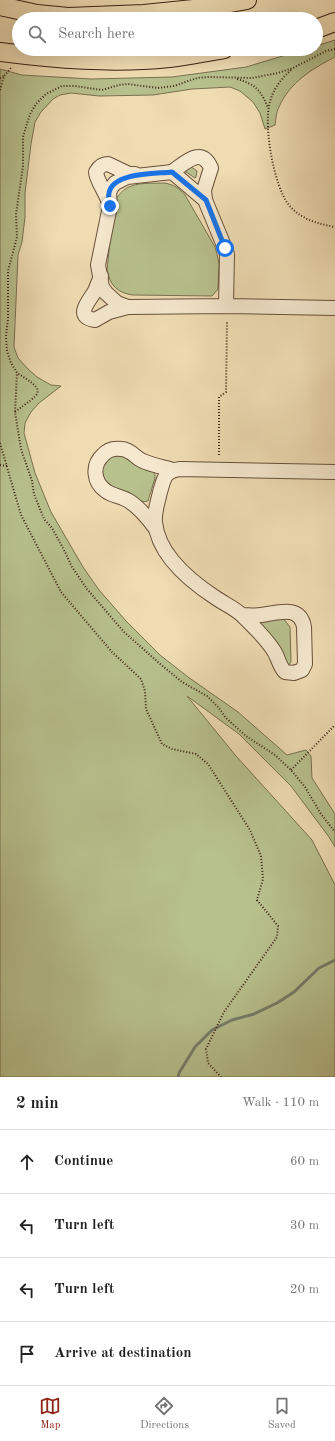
<!DOCTYPE html>
<meta charset="utf-8">
<style>
body{margin:0;font-family:"Old Standard TT",serif;background:#f6f6f6;color:#222}
.stop{position:absolute;width:12px;height:12px;margin:-9px;border:3px solid #1a73e8;border-radius:50%;background:#fff}
.stop.end{background:#1a73e8;border-color:#fff;box-shadow:0 1px 4px #0008}
.list{margin:0;padding:0;list-style:none}
h2{display:flex;justify-content:space-between;align-items:center;height:52px;margin:0;padding:0 16px;font-size:17px}
h2 small{font-size:13px;font-weight:400;color:#767676}
.list li{display:grid;grid-template-columns:26px 1fr auto;gap:12px;align-items:center;box-sizing:border-box;height:64px;padding:0 16px;border-top:1px solid #e0e0e0}
.list b{display:block;font-size:15px;white-space:nowrap}
.list em{font-size:13px;font-style:normal;color:#767676}
.icon{flex:none;width:22px;height:22px;fill:none;stroke:currentColor;stroke-width:2;stroke-linecap:round;stroke-linejoin:round}
.map{position:relative;flex:none;width:335px;height:1077px;overflow:hidden}
.search{position:absolute;background:#fff;box-shadow:0 4px 16px #0002;left:12px;right:12px;top:12px;height:44px;display:flex;align-items:center;gap:10px;box-sizing:border-box;padding:0 14px;border-radius:22px;color:#767676;font-size:15px}
.sheet{height:308px;background:#fff}
nav{display:flex;justify-content:space-around;align-items:center;box-sizing:border-box;height:56px;border-top:1px solid #e0e0e0;background:#fff;font-size:11px;color:#767676}
nav a{display:grid;justify-items:center;gap:2px}
nav .on{color:#8f2418}
.map>svg:first-child{display:block}
</style>
<div class="map">
<svg width="335" height="1077" viewBox="0 0 335 1077">
<rect width="100%" height="100%" fill="#efdcb3"/>
<filter id="stains"><feTurbulence type="fractalNoise" baseFrequency=".005" numOctaves="4"/><feColorMatrix values="0 0 0 0 .2 0 0 0 0 .09 0 0 0 0 .02 0 0 0 .5 -.17"/></filter>
<radialGradient id="worn" r=".72"><stop offset=".6" stop-color="#630" stop-opacity="0"/><stop offset="1" stop-color="#630" stop-opacity=".3"/></radialGradient>
<!-- green -->
<g fill="#b7c18e" stroke="#797150">
<path d="M335,40V57C312,69 290,82 279,107C276,112 276,119 275,125L265,129L260,113L253,102L240,91L230,87L192,89L153,95L99,96L71,93L60,95L53,99L41,112L35,122L31,144L25,193V217L22,242L18,255L14,347L18,358L28,369L37,377L51,385L61,386L39,403L31,412L25,423L24,433L35,473L51,512L83,567L99,590L127,622L160,655L188,677L238,712L287,755L306,750L311,756L312,778L335,814V847L329,837L291,786L239,734L187,696L236,756L312,840L335,885V1077H0V69L22,75L91,79L172,77L246,67L306,49H316V46Z"/>
<polygon points="190,166 197,171 196,177 195,178 183,170"/>
<path d="M165,183C174,185 179,188 185,195L215,247L217,254L219,264L218,289L212,296L133,295C117,293 110,285 107,270L114,203C125,180 143,184 165,183Z"/>
<path d="M115,455H124L152,471L155,474V478L148,501C136,505 111,486 102,478C101,463 103,462 115,455Z"/>
<polygon points="283,618 290,627 291,662 287,667 257,623 259,621"/>
</g>
<g fill="none" stroke-linecap="round" stroke-linejoin="round">
<!-- stream -->
<polyline stroke="#757e6c" stroke-width="3" points="178,1077 179,1073 195,1047 212,1030 232,1020 254,1014 277,1003 294,992 319,968 335,960"/>
<!-- minor casing -->
<g stroke="#68503a" stroke-width="16">
<g id="minor">
<path d="M172,172C184,164 201,145 211,168L204,190L205,200"/>
<path d="M109,203C106,192 97,182 96,172C99,167 102,164 108,164L129,174H135"/>
<path d="M101,276C99,281 97,286 95,291C90,300 73,317 95,320L109,312L128,307"/>
<polyline points="226,306 227,254 222,241 205,200 172,172 127,177 115,183 111,188 109,193 110,206 98,265 102,287 106,293 117,303 128,307 226,306 335,308"/>
<path d="M156,529C148,518 140,508 129,501C121,496 113,496 106,491C93,482 92,465 103,455C108,449 115,448 122,449C132,450 135,458 143,461C152,465 163,467 173,470"/>
<path d="M242,615C248,615 255,616 261,615C277,613 300,604 304,627L305,664L302,670L294,673L285,672C279,666 278,657 274,651C266,638 254,627 243,616C236,609 225,604 216,598C190,581 158,555 155,522C154,512 158,502 160,492C164,479 164,471 180,469L335,472"/>
</g>
</g>
<!-- major casing -->
<g stroke="#3b2112" stroke-width="20">
<g id="major">
<polyline points="0,6 37,14 68,17 144,14 203,8 247,0"/>
<polyline points="316,29 335,22"/>
<path d="M0,52C55,59 113,64 169,58C187,56 205,52 224,49"/>
</g>
</g>
<!-- path -->
<g stroke="#3b2112" stroke-width="2" stroke-dasharray="1 2" stroke-linecap="butt">
<polyline points="335,49 326,51 293,68 278,73 252,78 209,77 197,78 174,86 158,88 128,84 119,85 102,90 75,86 62,86 46,94 36,104 30,114 23,137 23,166 16,214 17,237 8,271 8,319 6,336 7,351 11,363 17,373 15,412 21,449 32,481 34,494 44,519 52,528 64,550 72,567 87,589 124,632 159,663 182,682 207,696 218,707 226,718 246,736 275,755 291,770 305,787 321,814 335,832"/>
<path d="M291,70C282,78 273,89 270,102C263,125 274,187 289,205C300,219 318,224 335,227"/>
<polyline points="0,78 4,76"/>
<path d="M237,79C255,84 261,90 268,108"/>
<polyline points="0,90 4,76 11,68"/>
<path d="M15,412C39,393 50,393 17,373"/>
<polyline points="0,443 21,515 61,592 112,652 141,679 145,691 146,709 162,744 172,749 196,754 208,764 250,830 261,856 263,879 257,900 278,926 277,937 224,1012 206,1049 208,1063 221,1077"/>
<polyline points="219,455 219,397 226,392 227,321"/>
<polyline points="0,465 7,466"/>
<polyline points="291,770 335,725"/>
</g>
<!-- minor -->
<use href="#minor" stroke="#f5e8ce" stroke-width="14"/>
<!-- major -->
<use href="#major" stroke="#efdcb3" stroke-width="18"/>
</g>
<g fill="none" stroke-linecap="round" stroke-linejoin="round">
<!-- route -->
<path stroke="#1a73e8" stroke-width="5" d="M110,206C109,202 108,197 109,193C113,172 156,174 172,172L206,200L225,248"/>
</g>
<rect width="100%" height="100%" filter="url(#stains)"/>
<rect width="100%" height="100%" fill="url(#worn)"/>
</svg>
<div class="stop" style="left:225px;top:248px"></div>
<div class="stop end" style="left:110px;top:206px"></div>
<div class="search"><svg class="icon" aria-label="search" viewBox="0 0 24 24"><circle cx="10" cy="10" r="6"/><path d="M15 15l6 6"/></svg>Search here</div>
</div>
<section class="sheet">
<h2>2 min<small>Walk · 110 m</small></h2>
<ul class="list">
<li><svg class="icon" aria-label="ahead" viewBox="0 0 24 24"><path d="M12 20V5M6 11l6-6 6 6"/></svg><div><b>Continue</b></div><em>60 m</em></li>
<li><svg class="icon" aria-label="left" viewBox="0 0 24 24"><path d="M17 20v-9H6M10 6l-5 5 5 5"/></svg><div><b>Turn left</b></div><em>30 m</em></li>
<li><svg class="icon" aria-label="left" viewBox="0 0 24 24"><path d="M17 20v-9H6M10 6l-5 5 5 5"/></svg><div><b>Turn left</b></div><em>20 m</em></li>
<li><svg class="icon" aria-label="arrive" viewBox="0 0 24 24"><path d="M6 21V4h12l-3 4 3 4H6"/></svg><div><b>Arrive at destination</b></div></li>
</ul>
</section>
<nav>
<a class="on"><svg class="icon" aria-label="map" viewBox="0 0 24 24"><path d="M3 6l6-2 6 2 6-2v14l-6 2-6-2-6 2zM9 4v14M15 6v14"/></svg>Map</a>
<a><svg class="icon" aria-label="directions" viewBox="0 0 24 24"><path d="M12 3l9 9-9 9-9-9zM9 14v-3h6M13 9l2 2-2 2"/></svg>Directions</a>
<a><svg class="icon" aria-label="saved" viewBox="0 0 24 24"><path d="M7 4h10v16l-5-4-5 4z"/></svg>Saved</a>
</nav>
